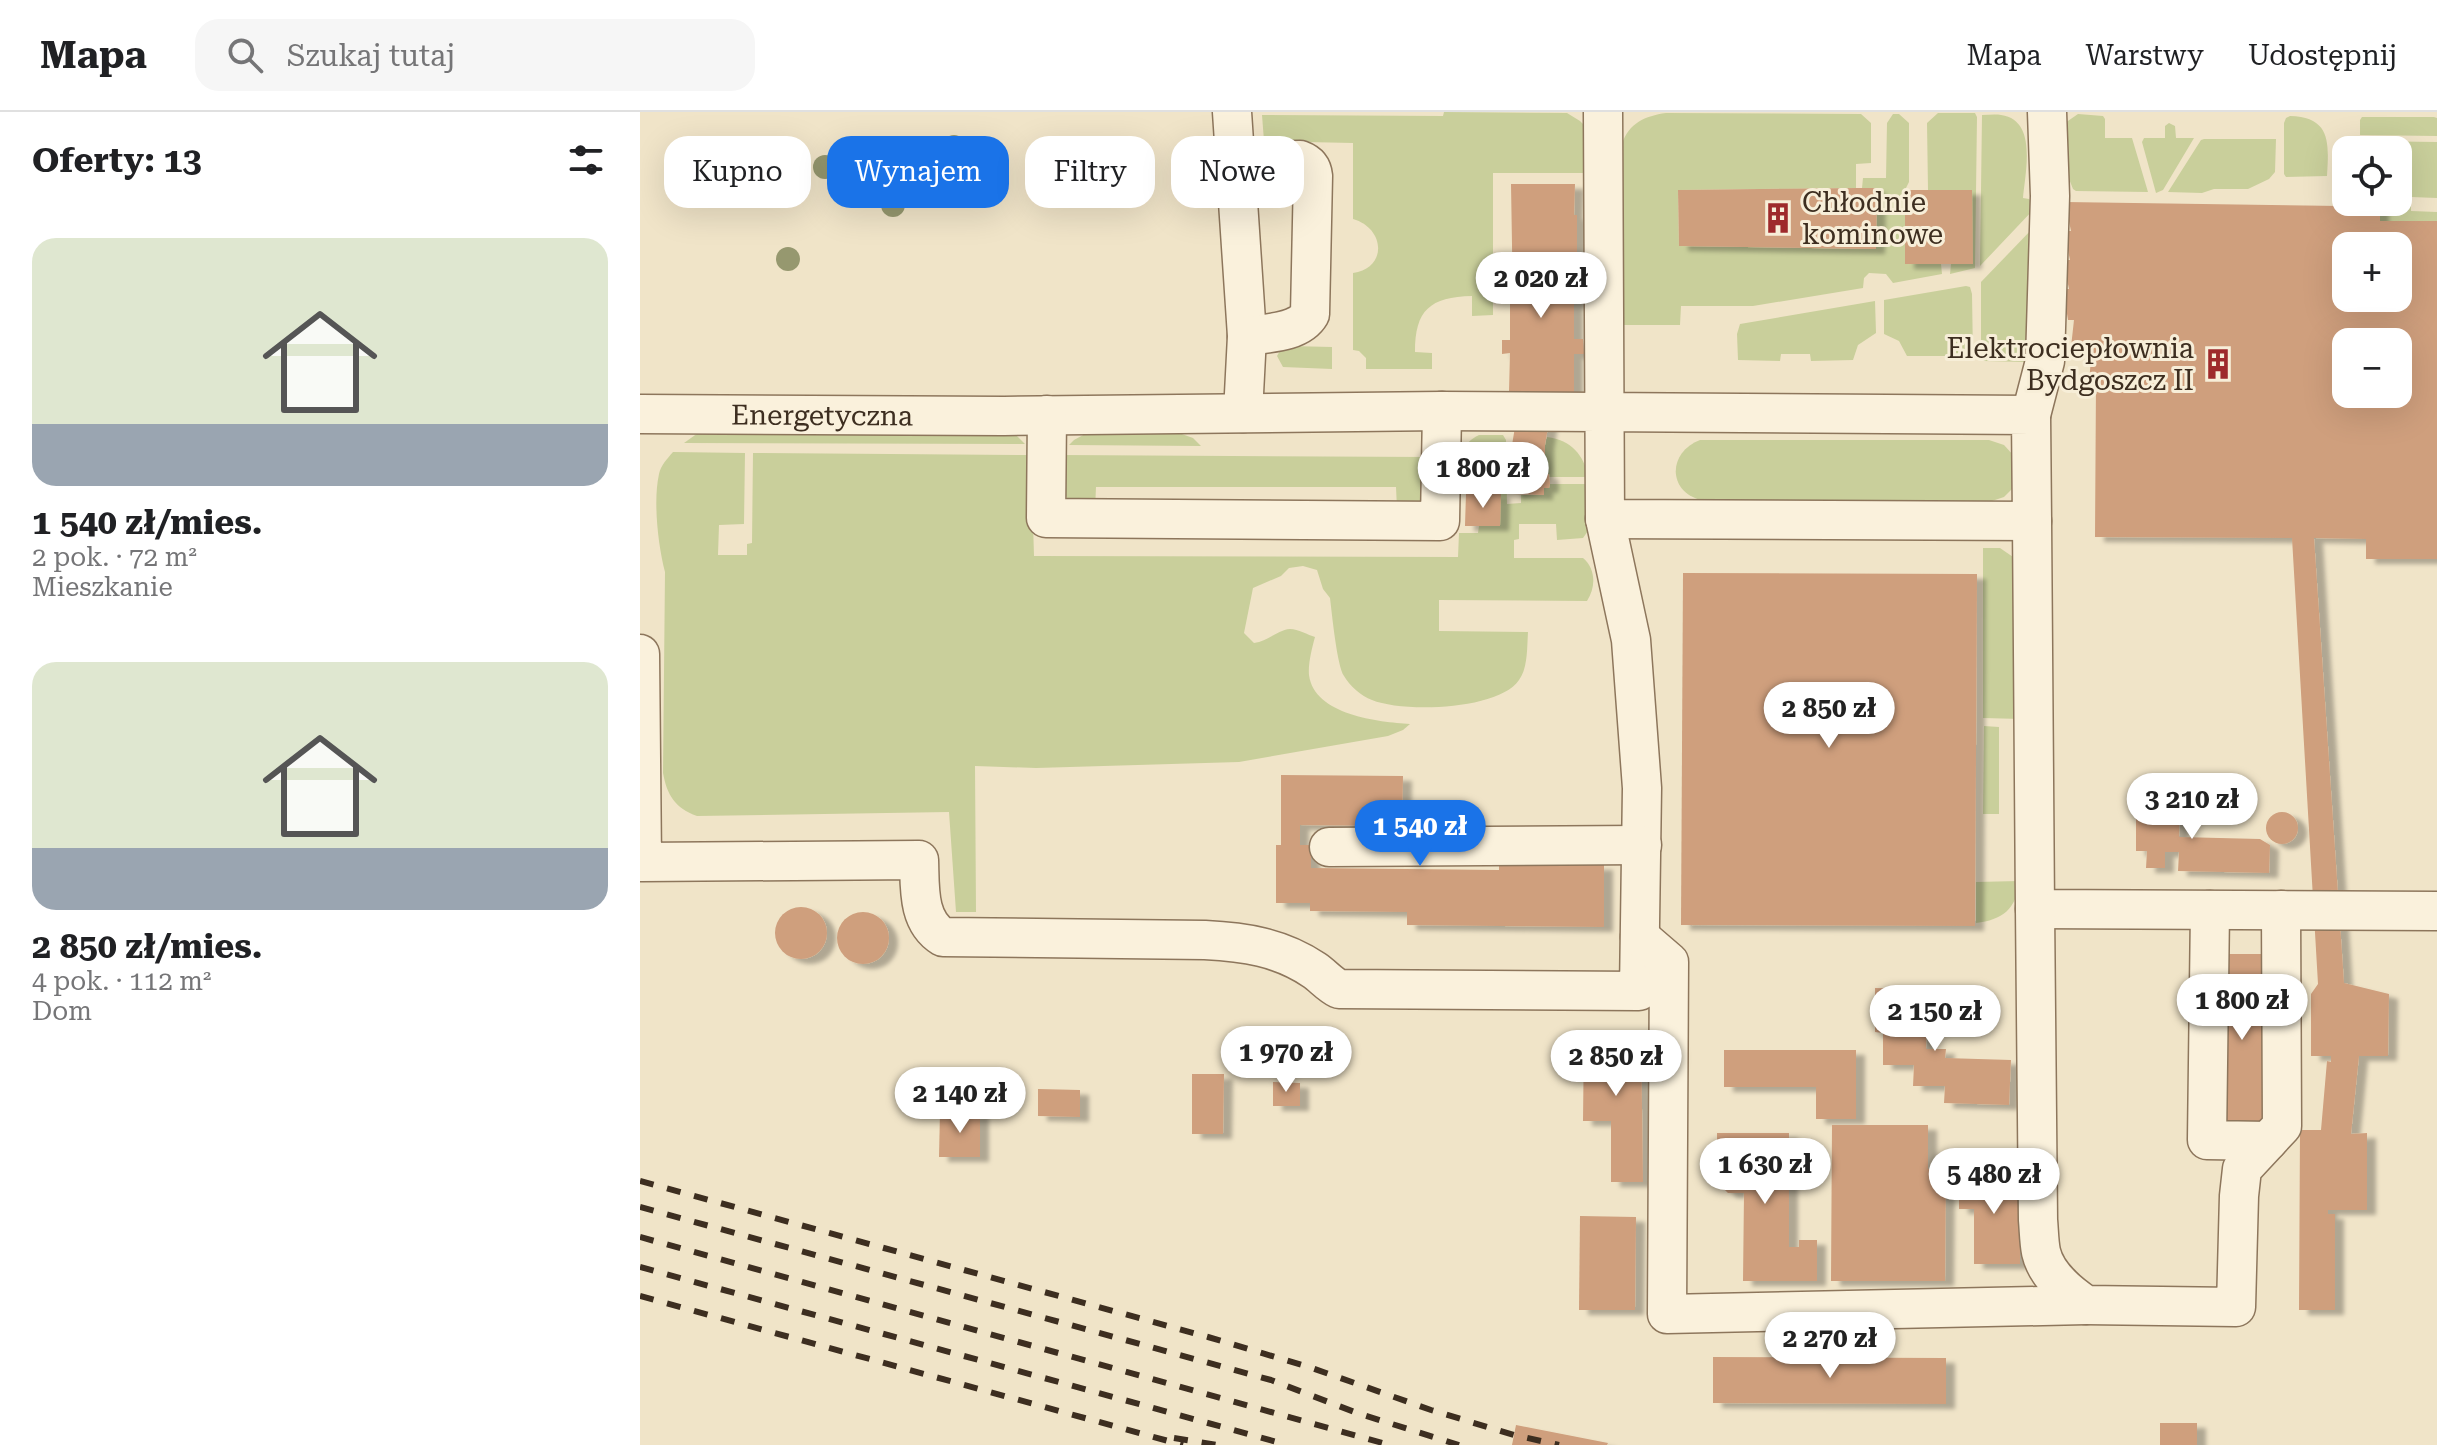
<!DOCTYPE html>
<html lang="pl">
<meta charset="utf-8">
<style>
:root{--surface:#fff;--page:#f6f6f6;--text:#202124;--muted:#757577;--line:#e0e0e0;--accent:#1a73e8}
body{margin:0;font-family:"Roboto Serif",serif;background:var(--page);color:var(--text);height:100vh;display:flex;flex-direction:column;font-size:30px;white-space:nowrap}
*{box-sizing:border-box;margin:0}
p{font-size:26px;color:var(--muted)}
.icon{flex:none;width:44px;height:44px;fill:none;stroke:currentColor;stroke-width:2;stroke-linecap:round;stroke-linejoin:round}
.map{position:relative;flex:1;overflow:hidden}
.panel{display:flex;flex-direction:column;background:var(--surface);width:640px}
.panel>*{flex:none}
.hud{position:absolute;left:24px;top:24px;width:760px;height:72px;display:flex;gap:16px}
.fabs{position:absolute;left:1692px;top:24px;display:grid;gap:16px}
.fabs a{display:grid;place-items:center;width:80px;height:80px;border-radius:16px;background:var(--surface);box-shadow:0 8px 32px #0002;font-size:40px}
.price{position:absolute;translate:-50% -68px;padding:0 18px;border-radius:28px;background:#fff;color:#222;font-size:26px;line-height:52px;filter:drop-shadow(0 2px 4px #0008)}
.price::after{content:'';position:absolute;left:50%;top:48px;width:24px;height:18px;margin-left:-12px;background:inherit;clip-path:polygon(0 0,100% 0,50% 100%)}
.price.on{background:var(--accent);color:#fff}
ul{padding:0;list-style:none}
li{display:grid;align-content:center;gap:16px;height:424px;padding:0 32px}
li span{display:grid;place-items:center;height:248px;border-radius:24px;color:#555}
li>.icon{margin-inline-start:auto}
span .icon{width:144px;height:144px;fill:#fffc;stroke-width:1}
li b{font-size:34px}
h2{display:flex;justify-content:space-between;align-items:center;height:96px;padding:0 32px;font-size:34px}
.tag{padding:0 28px;border-radius:24px;background:var(--surface);box-shadow:0 8px 32px #0002;font-size:28px;line-height:72px}
.tag.on{background:var(--accent);color:#fff}
header{display:flex;align-items:center;gap:48px;box-sizing:border-box;height:112px;padding:0 40px;background:var(--surface);border-bottom:2px solid var(--line)}
header strong{font-size:38px}
nav{display:flex;gap:44px;margin-inline-start:auto;font-size:28px}
.search{width:560px;height:72px;background:var(--page);display:flex;align-items:center;gap:20px;box-sizing:border-box;padding:0 28px;border-radius:24px;color:var(--muted);font-size:30px}
main{display:flex;flex:1;min-height:0}
.map>svg:first-child{display:block}
.green{fill:#c9cf9b}
.building{fill:#cf9f7d;fill-rule:evenodd;filter:url(#shadow)}
.lines{fill:none;stroke-linecap:round;stroke-linejoin:round}
.minor-casing{stroke:#8d765c;stroke-width:41}
.minor{stroke:#faf1dc;stroke-width:38}
.rail{stroke:#3d2e20;stroke-width:6;stroke-dasharray:14 14;stroke-linecap:butt}
.tree{fill:#96986f}
.labels{text-anchor:middle;stroke-width:6;stroke-linejoin:round;paint-order:stroke}
.poi-label{font-size:28px;fill:#3d2e20;stroke:#f7eed8;text-anchor:start}
.street-label{font-size:28px;fill:#3d2e20;stroke:#f7eed8}
</style>
<header>
<strong>Mapa</strong>
<div class="search"><svg class="icon" aria-label="search" viewBox="0 0 24 24"><circle cx="10" cy="10" r="6"/><path d="M15 15l6 6"/></svg>Szukaj tutaj</div>
<nav><a>Mapa</a><a>Warstwy</a><a>Udostępnij</a></nav>
</header>
<main>
<section class="panel">
<h2>Oferty: 13<svg class="icon" aria-label="filters" viewBox="0 0 24 24"><path d="M4 7h16M4 17h16"/><circle cx="9" cy="7" r="2"/><circle cx="15" cy="17" r="2"/></svg></h2>
<ul>
<li><span style="background:linear-gradient(#dfe7d0 75%,#9aa5b1 0)"><svg class="icon" aria-label="home" viewBox="0 0 24 24"><path d="M3 11l9-7 9 7M6 9v11h12V9"/></svg></span><div><b>1 540 zł/mies.</b><p>2 pok. · 72 m²</p><p>Mieszkanie</p></div></li>
<li><span style="background:linear-gradient(#dfe7d0 75%,#9aa5b1 0)"><svg class="icon" aria-label="home" viewBox="0 0 24 24"><path d="M3 11l9-7 9 7M6 9v11h12V9"/></svg></span><div><b>2 850 zł/mies.</b><p>4 pok. · 112 m²</p><p>Dom</p></div></li>
</ul>
</section>
<div class="map">
<svg width="1797" height="1333" viewBox="0 0 1797 1333">
<defs>
<filter id="shadow"><feDropShadow dx="9" dy="5" stdDeviation="2" flood-color="#0004"/></filter>
</defs>
<rect width="100%" height="100%" fill="#f0e4c8"/>
<g class="green">
<path d="M 804,0 L 927,1 L 940,9 L 946,15 L 950,61 L 853,61 L 853,203 L 832,204 L 832,184 C 790,185 775,198 775,240 L 792,241 L 792,257 L 726,257 L 726,246 L 719,239 L 713,238 L 713,161 C 748,156 745,116 713,107 L 713,31 L 624,29 L 622,3 L 803,4 Z"/>
<path d="M 1026,1 L 1221,2 L 1231,11 L 1231,51 L 1216,52 L 1216,76 L 1038,78 L 1039,134 L 1236,137 L 1237,77 L 1222,76 L 1223,66 L 1246,66 L 1247,11 L 1253,2 L 1259,2 L 1269,11 L 1269,70 L 1265,78 L 1265,152 L 1301,152 L 1302,162 L 1253,171 L 1246,162 L 1229,161 L 1224,166 L 1223,176 L 1113,194 L 1041,194 L 1040,213 L 980,213 L 982,32 C 989,11 1005,4 1026,1 Z"/>
<path d="M 1298,1 L 1335,1 L 1337,5 L 1335,156 L 1310,162 L 1311,152 L 1332,152 L 1332,78 L 1288,78 L 1287,11 Z"/>
<path d="M 1438,2 L 1463,4 L 1465,7 L 1465,26 L 1492,26 L 1508,80 L 1436,79 L 1433,77 L 1420,44 L 1425,11 Z"/>
<path d="M 1342,3 C 1348,3 1355,2 1361,3 C 1398,8 1385,61 1383,86 L 1389,87 L 1396,95 L 1340,154 Z"/>
<path d="M 1650,4 C 1691,5 1689,31 1687,64 L 1646,65 L 1644,62 L 1644,11 L 1646,6 Z"/>
<path d="M 1722,5 L 1794,5 L 1797,6 L 1797,24 L 1720,23 L 1720,8 Z"/>
<path d="M 1529,11 L 1535,14 L 1536,26 L 1554,26 L 1523,78 L 1516,81 L 1502,30 L 1504,26 L 1525,26 L 1525,14 Z"/>
<path d="M 1564,27 L 1636,27 L 1635,60 L 1629,67 L 1608,77 L 1574,77 L 1562,81 L 1528,80 L 1561,28 Z"/>
<path d="M 1721,29 L 1797,30 L 1797,86 L 1771,85 L 1771,99 L 1797,100 L 1797,109 L 1740,109 L 1740,90 L 1758,90 L 1758,38 L 1723,38 Z"/>
<path d="M 1396,113 L 1386,250 L 1344,249 L 1341,245 L 1341,170 Z"/>
<path d="M 1326,174 L 1330,175 L 1332,182 L 1333,244 L 1267,244 L 1259,229 L 1244,222 L 1244,188 Z"/>
<path d="M 1235,189 L 1236,221 L 1218,233 L 1213,248 L 1171,249 L 1170,242 L 1141,242 L 1140,249 L 1098,248 L 1097,222 L 1100,212 Z"/>
<path d="M 650,234 L 692,235 L 692,257 L 643,255 L 637,244 L 641,237 Z"/>
<path d="M 58,321 L 369,321 L 376,323 L 385,332 L 44,331 Z"/>
<path d="M 539,321 L 553,326 L 561,334 L 429,333 L 434,328 L 445,322 Z"/>
<path d="M 839,323 L 863,323 L 866,328 L 867,392 L 881,391 L 881,383 L 904,383 L 904,376 L 909,375 L 910,372 L 949,372 L 948,419 L 943,426 L 917,428 L 916,412 L 879,412 L 879,427 L 874,428 L 874,446 L 943,446 C 956,457 956,475 947,489 L 799,488 L 799,519 L 888,520 C 887,535 888,556 879,568 C 859,598 763,601 732,588 C 721,584 710,574 704,564 C 697,554 692,502 690,486 L 683,477 L 677,458 L 663,454 L 649,456 L 641,464 L 613,476 L 604,521 L 614,531 C 629,529 637,518 650,517 C 658,517 668,523 675,525 C 672,536 668,552 669,563 C 674,603 739,610 770,612 L 763,618 L 748,624 L 599,650 L 396,656 L 335,654 L 336,800 L 316,800 L 309,700 L 57,704 C 35,696 27,683 23,661 L 25,460 C 18,433 13,389 19,362 C 21,353 27,347 33,340 L 105,341 L 104,412 L 79,413 L 78,443 L 107,443 L 107,432 L 112,431 L 113,341 L 391,343 L 394,444 L 818,445 L 819,421 L 838,421 L 839,414 L 860,414 L 860,381 L 819,381 C 820,358 815,334 839,323 Z"/>
<path d="M 907,325 C 932,328 943,343 949,365 L 909,365 L 909,362 L 905,362 L 905,333 Z"/>
<path d="M 1060,328 L 1349,328 L 1364,333 L 1374,344 L 1375,374 L 1364,385 L 1349,390 L 1061,388 C 1027,379 1028,340 1060,328 Z"/>
<path d="M 423,343 L 789,345 L 789,380 L 779,394 L 757,397 L 756,375 L 456,375 L 455,398 L 431,392 C 419,376 422,361 423,343 Z"/>
<path d="M 1343,436 L 1360,436 L 1373,445 L 1381,607 L 1343,606 Z"/>
<path d="M 1344,614 L 1359,615 L 1359,702 L 1343,702 Z"/>
<path d="M 1379,769 C 1377,797 1362,808 1336,811 L 1336,770 Z"/>
</g>
<g class="building">
<path d="M 871,72 L 935,72 L 934,103 L 937,103 L 937,192 L 934,192 L 934,227 L 943,227 L 944,242 L 934,242 L 934,280 L 906,280 L 909,309 L 905,333 L 905,362 L 909,362 L 910,372 L 909,376 L 904,376 L 904,383 L 872,382 L 872,333 L 876,309 L 873,282 L 869,280 L 870,241 L 862,242 L 862,228 L 870,228 L 870,192 L 873,192 Z"/>
<path d="M 1700,75 L 1706,75 L 1706,90 L 1740,90 L 1740,109 L 1797,109 L 1797,447 L 1726,447 L 1726,427 L 1674,426 L 1704,871 L 1749,882 L 1748,944 L 1719,944 L 1711,1022 L 1727,1021 L 1727,1098 L 1688,1098 L 1688,1102 L 1695,1102 L 1695,1198 L 1659,1198 L 1660,1018 L 1681,1018 L 1687,949 L 1691,950 L 1691,944 L 1671,944 L 1671,882 L 1678,872 L 1652,426 L 1455,425 L 1456,270 L 1449,270 L 1452,235 L 1431,235 L 1434,208 L 1428,208 L 1423,177 L 1429,177 L 1423,148 L 1430,148 L 1424,119 L 1431,119 L 1425,90 L 1700,94 ZM 1706,134 L 1758,134 L 1758,186 L 1706,186 ZM 1706,230 L 1758,230 L 1758,282 L 1706,282 Z"/>
<path d="M 1216,76 L 1237,76 L 1236,137 L 1039,134 L 1038,78 Z"/>
<path d="M 1265,78 L 1332,78 L 1333,152 L 1265,152 Z"/>
<path d="M 826,381 L 861,381 L 860,414 L 825,414 Z"/>
<path d="M 1043,461 L 1337,462 L 1335,814 L 1041,813 Z"/>
<path d="M 641,663 L 763,664 L 762,714 L 660,713 L 660,733 L 671,733 L 671,756 L 859,758 L 859,752 L 964,753 L 964,815 L 767,813 L 767,800 L 670,799 L 670,791 L 636,791 L 636,733 L 641,733 Z"/>
<path d="M 1496,680 L 1540,681 L 1539,725 L 1620,727 L 1630,733 L 1629,761 L 1538,759 L 1539,740 L 1525,740 L 1525,756 L 1506,756 L 1507,739 L 1496,739 Z"/>
<circle cx="1642" cy="716" r="16"/>
<circle cx="161" cy="821" r="26"/>
<circle cx="223" cy="826" r="26"/>
<path d="M 1577,842 L 1626,842 L 1627,1018 L 1577,1018 Z"/>
<path d="M 1235,876 L 1287,877 L 1286,937 L 1306,937 L 1305,946 L 1371,948 L 1369,993 L 1304,991 L 1305,974 L 1273,974 L 1274,953 L 1243,953 L 1243,921 L 1235,920 Z"/>
<path d="M 944,922 L 1001,923 L 1003,1070 L 971,1070 L 971,1009 L 943,1009 Z"/>
<path d="M 1084,938 L 1216,938 L 1216,1007 L 1176,1007 L 1176,975 L 1084,975 Z"/>
<path d="M 552,962 L 584,962 L 583,1022 L 552,1022 Z"/>
<path d="M 633,970 L 660,971 L 660,994 L 633,994 Z"/>
<path d="M 398,977 L 440,978 L 440,1005 L 398,1004 Z"/>
<path d="M 300,1000 L 340,1000 L 340,1045 L 299,1045 Z"/>
<path d="M 1192,1013 L 1288,1013 L 1288,1057 L 1306,1057 L 1305,1169 L 1191,1169 Z"/>
<path d="M 1077,1021 L 1149,1021 L 1149,1135 L 1159,1135 L 1159,1128 L 1177,1128 L 1177,1169 L 1103,1169 L 1104,1081 L 1088,1081 L 1077,1070 Z"/>
<path d="M 1319,1062 L 1380,1062 L 1380,1152 L 1334,1152 L 1334,1097 L 1319,1097 Z"/>
<path d="M 940,1104 L 996,1105 L 995,1198 L 939,1198 Z"/>
<path d="M 1073,1245 L 1306,1246 L 1306,1292 L 1073,1291 Z"/>
<rect x="1520" y="1311" width="37" height="22"/>
<path d="M 876,1313 L 968,1331 L 967,1333 L 872,1333 Z"/>
</g>
<g class="lines">
<defs>
<g id="minor">
<path d="M 592,0 L 607,224 L 603,301"/>
<path d="M 596,49 L 660,48 C 668,51 672,55 673,64 L 670,202 C 659,221 627,221 607,224"/>
<path id="s1" d="M 0,302 L 364,304 L 802,299 L 1391,303 L 1392,409 L 965,407 L 963,0"/>
<path d="M 407,303 L 406,406 L 800,409 L 802,299"/>
<path d="M 1391,303 L 1405,249 L 1410,84 L 1407,0"/>
<path d="M 1392,409 L 1395,797 L 1797,799"/>
<path d="M 0,542 L 2,750 L 279,748 C 280,775 277,809 303,825 L 565,828 C 604,830 640,835 674,858 C 683,864 689,872 699,877 L 999,879 L 1002,676 L 991,528 L 965,407"/>
<path d="M 689,735 L 1002,733"/>
<path d="M 1395,797 L 1398,1108 C 1399,1119 1399,1130 1401,1140 C 1406,1162 1428,1181 1446,1193 L 1596,1195 L 1599,1084 L 1602,1057 L 1642,1014 L 1641,798"/>
<path d="M 1570,798 L 1567,1028 L 1628,1029"/>
<path d="M 1000,825 L 1029,850 L 1027,1202 L 1446,1193"/>
</g>
</defs>
<use href="#minor" class="minor-casing"/>
<use href="#minor" class="minor"/>
<g class="rail">
<path d="M 0,1069 L 568,1225 L 672,1256 L 791,1298 L 874,1323 L 919,1333"/>
<path d="M 0,1095 L 631,1268 L 717,1301 L 819,1333"/>
<path d="M 0,1125 L 750,1333"/>
<path d="M 0,1155 L 648,1333"/>
<path d="M 0,1184 L 543,1333"/>
<path d="M 534,1326 L 577,1333"/>
</g>
</g>
<g class="tree">
<circle cx="314" cy="35" r="12"/>
<circle cx="185" cy="55" r="12"/>
<circle cx="253" cy="93" r="12"/>
<circle cx="148" cy="147" r="12"/>
</g>
<defs>
<symbol id="building-bare" viewBox="-9 -9 18 18"><path d="M-4-6H4V6H1V3H-1V6H-4ZM-2.5-4.3h1.7v1.8h-1.7ZM.8-4.3h1.7v1.8H.8ZM-2.5-1h1.7V.8h-1.7ZM.8-1h1.7V.8H.8Z" fill="#9e2a2b" stroke="#f7eed8" stroke-width="2.5" paint-order="stroke"/></symbol>
</defs>
<g fill-rule="evenodd">
<use href="#building-bare" x="1116" y="84" width="44" height="44"/>
<use href="#building-bare" x="1556" y="230" width="44" height="44"/>
</g>
<g class="labels">
<g class="poi-label">
<text x="1162" y="100">Chłodnie<tspan x="1162" dy="32">kominowe</tspan></text>
<text x="1554" y="246" text-anchor="end">Elektrociepłownia<tspan x="1554" dy="32">Bydgoszcz II</tspan></text>
</g>
<g class="street-label">
<text dy="10" stroke="none"><textPath href="#s1" startOffset="182">Energetyczna</textPath></text>
</g>
</g>
</svg>
<div class="fabs">
<a><svg class="icon" aria-label="locate" viewBox="0 0 24 24"><circle cx="12" cy="12" r="6"/><path d="M12 2v4M12 18v4M2 12h4M18 12h4"/></svg></a>
<a>+</a>
<a>−</a>
</div>
<b class="price" style="left:901px;top:208px">2 020 zł</b>
<b class="price" style="left:843px;top:398px">1 800 zł</b>
<b class="price" style="left:1189px;top:638px">2 850 zł</b>
<b class="price" style="left:1552px;top:729px">3 210 zł</b>
<b class="price on" style="left:780px;top:756px">1 540 zł</b>
<b class="price" style="left:1602px;top:930px">1 800 zł</b>
<b class="price" style="left:1295px;top:941px">2 150 zł</b>
<b class="price" style="left:646px;top:982px">1 970 zł</b>
<b class="price" style="left:976px;top:986px">2 850 zł</b>
<b class="price" style="left:320px;top:1023px">2 140 zł</b>
<b class="price" style="left:1125px;top:1094px">1 630 zł</b>
<b class="price" style="left:1354px;top:1104px">5 480 zł</b>
<b class="price" style="left:1190px;top:1268px">2 270 zł</b>
<div class="hud">
<a class="tag">Kupno</a>
<a class="tag on">Wynajem</a>
<a class="tag">Filtry</a>
<a class="tag">Nowe</a>
</div>
</div>
</main>
